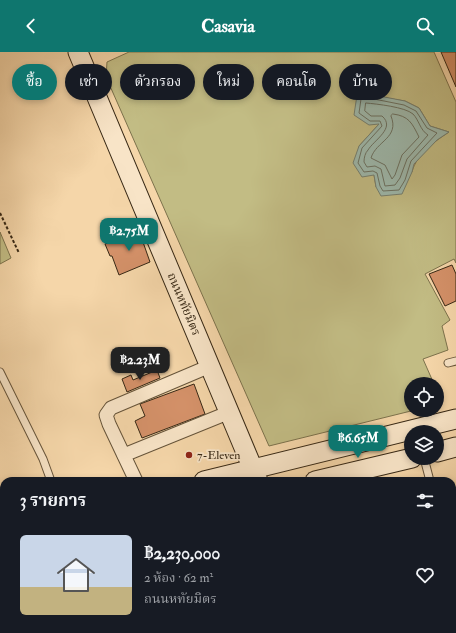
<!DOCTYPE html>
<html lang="th">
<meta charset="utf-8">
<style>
:root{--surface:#171b24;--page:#20242c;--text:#f1f3f6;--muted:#9ea1a6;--line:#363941;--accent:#0f766e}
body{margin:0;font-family:"IM FELL Double Pica","Noto Serif Thai",serif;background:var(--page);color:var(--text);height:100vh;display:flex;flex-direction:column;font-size:15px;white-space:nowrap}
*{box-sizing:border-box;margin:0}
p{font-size:13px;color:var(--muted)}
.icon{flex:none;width:22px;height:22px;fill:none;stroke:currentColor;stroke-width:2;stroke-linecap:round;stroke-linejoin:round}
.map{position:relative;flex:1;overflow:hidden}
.sheet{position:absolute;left:0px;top:425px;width:456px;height:156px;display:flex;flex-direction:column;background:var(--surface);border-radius:12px 12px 0 0;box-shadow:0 2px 6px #0003}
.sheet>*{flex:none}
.hud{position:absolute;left:12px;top:12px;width:432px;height:36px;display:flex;gap:8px}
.controls{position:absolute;left:404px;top:325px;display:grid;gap:8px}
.controls a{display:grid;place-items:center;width:40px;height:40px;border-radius:50%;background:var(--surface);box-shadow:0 2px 6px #0003;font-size:20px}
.price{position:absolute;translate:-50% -34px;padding:0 9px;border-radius:8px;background:var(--accent);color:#fff;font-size:13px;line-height:26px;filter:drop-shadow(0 1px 2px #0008)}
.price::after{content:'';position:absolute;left:50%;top:24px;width:12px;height:9px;margin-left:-6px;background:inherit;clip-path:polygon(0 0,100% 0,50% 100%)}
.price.on{background:#222;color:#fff}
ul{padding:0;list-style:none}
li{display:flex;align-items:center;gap:12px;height:100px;padding:0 20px}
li+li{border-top:1px solid var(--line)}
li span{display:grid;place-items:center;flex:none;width:112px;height:80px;border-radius:6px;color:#555}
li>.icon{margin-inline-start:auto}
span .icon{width:48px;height:48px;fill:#fffc;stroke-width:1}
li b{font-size:17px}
h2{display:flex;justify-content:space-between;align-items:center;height:48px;padding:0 20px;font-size:17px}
.tag{padding:0 14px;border-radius:18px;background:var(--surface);box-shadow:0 2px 6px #0003;font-size:14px;line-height:36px}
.tag.on{background:var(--accent);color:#fff}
header{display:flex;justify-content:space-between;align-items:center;height:52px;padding:0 20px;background:var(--accent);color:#fff;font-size:18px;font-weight:700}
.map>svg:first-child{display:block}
.green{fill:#c2bc84;stroke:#7c724c;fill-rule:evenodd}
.water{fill:#9db9ad;stroke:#747f70}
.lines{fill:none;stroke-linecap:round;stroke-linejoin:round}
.shore{stroke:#6a7061;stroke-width:1}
.building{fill:#d49169;stroke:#372815}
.lane-casing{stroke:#66543a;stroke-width:9}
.street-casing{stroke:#66543a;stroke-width:15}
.secondary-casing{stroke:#372815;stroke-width:21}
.path{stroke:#372815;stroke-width:2;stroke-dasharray:3 2;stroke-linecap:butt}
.lane{stroke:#f8e4c7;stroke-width:7}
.street{stroke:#f8e4c7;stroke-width:13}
.secondary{stroke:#f8e4c7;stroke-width:19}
.poi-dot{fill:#8f2418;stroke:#f8e4c7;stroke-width:1.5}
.labels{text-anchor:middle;stroke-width:3.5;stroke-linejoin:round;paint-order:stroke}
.street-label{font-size:12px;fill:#372815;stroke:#f8e4c7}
.poi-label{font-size:12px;fill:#372815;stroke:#f8e4c7;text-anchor:start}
</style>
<header><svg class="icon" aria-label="back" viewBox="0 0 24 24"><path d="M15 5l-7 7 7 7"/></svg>Casavia<svg class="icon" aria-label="search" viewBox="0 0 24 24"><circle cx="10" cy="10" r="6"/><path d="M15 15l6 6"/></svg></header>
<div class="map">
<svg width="456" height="581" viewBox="0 0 456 581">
<rect width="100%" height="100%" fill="#f5d6a9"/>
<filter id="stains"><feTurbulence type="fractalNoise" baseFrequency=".005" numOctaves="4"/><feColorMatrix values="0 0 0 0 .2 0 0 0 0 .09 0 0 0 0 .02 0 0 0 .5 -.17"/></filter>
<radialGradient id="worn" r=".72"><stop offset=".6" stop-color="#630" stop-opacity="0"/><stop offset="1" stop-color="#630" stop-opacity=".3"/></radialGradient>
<g class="green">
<path d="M 129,0 L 434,0 L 456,50 L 456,211 L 454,207 L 425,222 L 450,268 L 442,274 L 448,298 L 423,307 L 434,332 L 411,332 L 411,358 L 415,358 L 269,394 L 106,25 L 107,10 ZM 386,46 L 405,49 L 419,56 L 430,74 L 449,80 C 435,89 416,103 412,120 L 376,135 L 374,123 L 359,94 L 380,71 Z"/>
<path d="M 0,180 L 11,206 L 0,212 Z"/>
</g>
<path class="water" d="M 364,41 L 405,49 L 419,56 L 430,74 L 449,80 L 437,88 L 414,112 L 412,120 L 402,142 L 381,144 L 376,135 L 374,123 L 362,125 L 353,111 L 359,94 L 379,72 L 369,73 L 354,63 L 357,43 Z"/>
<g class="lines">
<g class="shore">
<path d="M 364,45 L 404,53 L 416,59 L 427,76 L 437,81 L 411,109 L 405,128 L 399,138 L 383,139 L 380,134 L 377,121 L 373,119 L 364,120 L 358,111 L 362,96 L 382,74 L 380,69 L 370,69 L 359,61 L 361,47 Z"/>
<path d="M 366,51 C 377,52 405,55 413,62 C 419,68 420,78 428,83 L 407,107 L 400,126 L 395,133 L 385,134 L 381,117 L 375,114 L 367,115 L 364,110 C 364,106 365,101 368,98 C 374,88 396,76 382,64 L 371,64 L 365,59 Z"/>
<path d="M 393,62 C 409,64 412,71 419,85 L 402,103 L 395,123 L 392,127 L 385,113 L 371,106 C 376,89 400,86 391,64 Z"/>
</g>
</g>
<g class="building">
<path d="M 441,0 L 456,0 L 456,35 Z"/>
<path d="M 137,173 L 150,210 L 119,223 L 112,204 L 110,204 L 105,192 L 130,184 L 128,177 Z"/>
<path d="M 452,213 L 456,222 L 456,249 L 445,254 L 429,222 Z"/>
<path d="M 157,318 L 160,326 L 127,340 L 122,327 L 131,323 L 133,328 Z"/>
<path d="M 194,332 L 205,362 L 142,386 L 135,369 L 145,364 L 140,352 Z"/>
</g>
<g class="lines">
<defs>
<g id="lane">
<path d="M 448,311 L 456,309"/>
<path d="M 0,320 L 43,407 L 51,429"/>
<path d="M 424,406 L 430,429"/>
<path d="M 0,461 L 4,460"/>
<path d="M 61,581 L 62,577"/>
</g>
<g id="street">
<path d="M 124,403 L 230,360"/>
<path d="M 136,429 L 109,372 L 106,363 L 111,356 L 210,314"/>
</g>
<g id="secondary">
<path d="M 78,0 L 258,429"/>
<path d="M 437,400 L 456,395"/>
<path d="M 204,429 L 456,367"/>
<path d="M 315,429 L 412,406"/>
<path d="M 0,483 L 4,482"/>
<path d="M 0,512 L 4,511"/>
</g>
</defs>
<use href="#lane" class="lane-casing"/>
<use href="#street" class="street-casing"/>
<use href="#secondary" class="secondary-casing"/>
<path class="path" d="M 0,161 L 19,201"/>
<use href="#lane" class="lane"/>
<use href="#street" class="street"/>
<use href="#secondary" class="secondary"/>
</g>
<circle class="poi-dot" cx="189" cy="403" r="4"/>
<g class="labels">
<g class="street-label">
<text transform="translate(184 252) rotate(67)" y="4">ถนนหทัยมิตร</text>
</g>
<g class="poi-label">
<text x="197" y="407">7-Eleven</text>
</g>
</g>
<rect width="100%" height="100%" filter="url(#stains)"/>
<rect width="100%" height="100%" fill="url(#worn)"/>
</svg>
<div class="controls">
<a><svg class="icon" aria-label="locate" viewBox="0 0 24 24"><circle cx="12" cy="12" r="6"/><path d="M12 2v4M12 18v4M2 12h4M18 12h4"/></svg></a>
<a><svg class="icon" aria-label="layers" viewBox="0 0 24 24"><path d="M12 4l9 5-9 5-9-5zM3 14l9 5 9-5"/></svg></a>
</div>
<b class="price" style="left:129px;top:200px">฿2.75M</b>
<b class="price on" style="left:140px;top:329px">฿2.23M</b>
<b class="price" style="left:358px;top:407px">฿6.65M</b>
<div class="hud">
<a class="tag on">ซื้อ</a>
<a class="tag">เช่า</a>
<a class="tag">ตัวกรอง</a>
<a class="tag">ใหม่</a>
<a class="tag">คอนโด</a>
<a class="tag">บ้าน</a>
</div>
<section class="sheet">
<h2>3 รายการ<svg class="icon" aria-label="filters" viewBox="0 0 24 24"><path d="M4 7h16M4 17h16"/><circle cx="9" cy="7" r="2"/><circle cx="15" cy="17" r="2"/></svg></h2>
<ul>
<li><span style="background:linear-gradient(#c9d6e8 65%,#c2b280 0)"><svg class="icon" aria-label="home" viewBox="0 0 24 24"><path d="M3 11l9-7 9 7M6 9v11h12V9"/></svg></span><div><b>฿2,230,000</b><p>2 ห้อง · 62 m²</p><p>ถนนหทัยมิตร</p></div><svg class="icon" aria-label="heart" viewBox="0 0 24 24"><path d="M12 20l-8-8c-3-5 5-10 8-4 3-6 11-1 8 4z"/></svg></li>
</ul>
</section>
</div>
